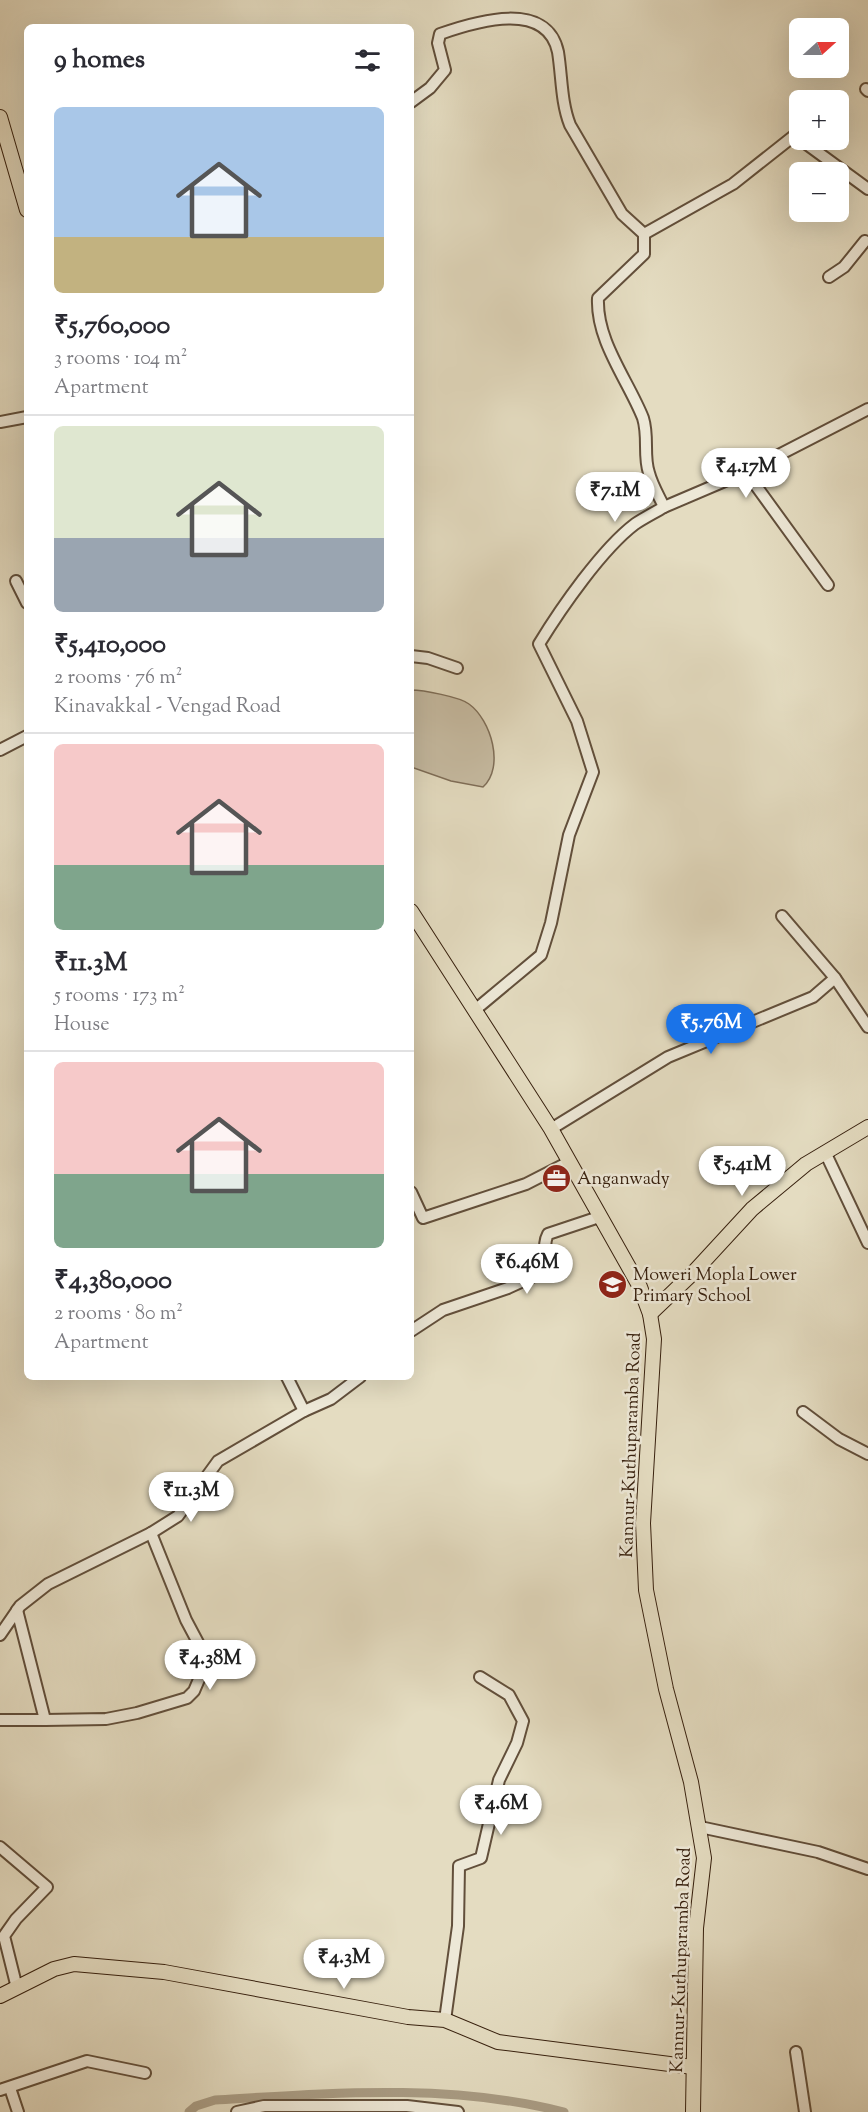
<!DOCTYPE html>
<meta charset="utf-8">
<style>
:root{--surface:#fff;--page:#f2f2f3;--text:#2b2b33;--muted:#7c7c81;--line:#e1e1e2;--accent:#1a73e8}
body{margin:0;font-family:"Sorts Mill Goudy",serif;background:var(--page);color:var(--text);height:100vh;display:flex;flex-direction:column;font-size:22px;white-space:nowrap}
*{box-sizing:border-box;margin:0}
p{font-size:20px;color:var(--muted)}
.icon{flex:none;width:33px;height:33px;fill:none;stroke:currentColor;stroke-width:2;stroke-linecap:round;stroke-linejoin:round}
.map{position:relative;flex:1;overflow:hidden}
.panel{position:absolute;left:24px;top:24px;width:390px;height:1356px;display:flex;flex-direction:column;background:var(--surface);border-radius:9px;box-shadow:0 6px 24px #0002}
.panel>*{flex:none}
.needle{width:39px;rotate:69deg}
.controls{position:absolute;left:789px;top:18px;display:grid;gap:12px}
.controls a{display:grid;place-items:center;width:60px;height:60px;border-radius:9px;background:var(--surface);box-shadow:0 6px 24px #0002;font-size:30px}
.price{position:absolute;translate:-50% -51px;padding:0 14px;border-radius:21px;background:#fff;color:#222;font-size:20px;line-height:39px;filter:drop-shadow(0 2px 3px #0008)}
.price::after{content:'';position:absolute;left:50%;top:36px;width:18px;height:14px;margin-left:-9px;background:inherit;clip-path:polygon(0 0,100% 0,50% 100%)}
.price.on{background:var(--accent);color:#fff}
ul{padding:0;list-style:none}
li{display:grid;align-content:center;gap:12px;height:318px;padding:0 30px}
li+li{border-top:2px solid var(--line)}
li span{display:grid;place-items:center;height:186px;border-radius:9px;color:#555}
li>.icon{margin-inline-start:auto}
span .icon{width:108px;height:108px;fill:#fffc;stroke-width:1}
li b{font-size:26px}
h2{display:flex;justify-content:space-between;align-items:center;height:72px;padding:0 30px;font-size:26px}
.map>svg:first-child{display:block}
.green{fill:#c7bca3;stroke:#7f6e58;stroke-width:1.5}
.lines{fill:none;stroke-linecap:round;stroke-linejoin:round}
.canal{stroke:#a99c84;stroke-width:9}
.minor-casing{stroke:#624f3b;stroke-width:14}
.major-casing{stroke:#37200e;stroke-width:16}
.minor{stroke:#ede8d7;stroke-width:10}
.major{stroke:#e4dcc1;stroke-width:14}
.labels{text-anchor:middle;stroke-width:5;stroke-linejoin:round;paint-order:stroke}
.poi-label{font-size:18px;fill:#37200e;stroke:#ede8d7;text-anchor:start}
.street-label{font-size:18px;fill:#37200e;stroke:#ede8d7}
</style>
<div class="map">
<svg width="868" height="2112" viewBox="0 0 868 2112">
<rect width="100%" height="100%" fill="#e4dcc1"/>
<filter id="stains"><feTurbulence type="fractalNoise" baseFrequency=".00333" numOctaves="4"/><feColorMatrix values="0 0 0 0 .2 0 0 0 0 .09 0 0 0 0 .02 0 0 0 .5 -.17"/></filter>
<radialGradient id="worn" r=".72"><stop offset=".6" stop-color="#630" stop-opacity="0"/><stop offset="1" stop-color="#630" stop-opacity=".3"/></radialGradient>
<path class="green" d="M 411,690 C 423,690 460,697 469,704 C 491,720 505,767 483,787 L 451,781 L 411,767 Z"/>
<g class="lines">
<path class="canal" d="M 189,2112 L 196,2106 L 215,2100 C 332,2093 450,2083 564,2112"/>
<defs>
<g id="minor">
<path d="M 866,89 L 868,91"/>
<path d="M 411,102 L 430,88 L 445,70 L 438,43 L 440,34 C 477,21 547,0 558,52 C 562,77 561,102 570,125 L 622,214 L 644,234"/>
<path d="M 801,140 L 868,189"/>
<path d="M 829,277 L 844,267 L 865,241"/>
<path d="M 0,422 L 27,417"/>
<path d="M 746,472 L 828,585"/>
<path d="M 664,507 L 746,472 L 868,409"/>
<path d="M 16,581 L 27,603"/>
<path d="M 411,656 L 428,658 L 457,668"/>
<path d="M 0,750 L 27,736"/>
<path d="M 782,916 L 835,978"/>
<path d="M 475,1010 L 541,955 L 551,923 L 569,835 L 593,772 L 577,721 L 539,644 C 561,608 602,549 635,524 C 644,518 654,513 664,507 C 659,496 652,485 649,473 C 643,456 649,437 643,418 C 628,380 596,341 598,298 L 644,254 L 644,234 L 733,184 L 795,135 L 800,138"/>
<path d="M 551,1129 L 668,1057 L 813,997 L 835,978 L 868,1027"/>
<path d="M 825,1152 L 868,1243"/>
<path d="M 411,1192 L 423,1218 L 526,1184 L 569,1162"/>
<path d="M 411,1331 L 443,1310 L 508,1288 L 543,1272 C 550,1258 541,1247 548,1234 L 599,1217"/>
<path d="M 287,1377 L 304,1411"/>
<path d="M 803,1412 L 839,1439 L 868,1454"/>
<path d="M 0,1635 L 20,1606 L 48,1584 L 151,1533 L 178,1516 L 218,1461 L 304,1411 L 331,1399 L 360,1377"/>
<path d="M 0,1720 L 45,1720 L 17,1610"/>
<path d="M 45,1720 L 106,1719 L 137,1713 L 187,1698 L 194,1691 L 206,1663 L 203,1652 L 186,1620 L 151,1533"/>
<path d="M 700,1827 L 818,1852 L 868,1869"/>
<path d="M 0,1847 L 47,1887 L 16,1919 L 4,1936 L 17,1988"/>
<path d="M 445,2020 L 458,1926 L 459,1866 L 481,1858 L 499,1780 L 517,1743 L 523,1721 L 509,1695 L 480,1677"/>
<path d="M 796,2052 L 805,2112"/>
<path d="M 10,2088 L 18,2112"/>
<path d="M 0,2090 L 87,2061 L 145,2073"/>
<path d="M 237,2112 L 264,2106 L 407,2106 L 458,2112"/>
</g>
<g id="major">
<path d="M 0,117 L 27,210"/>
<path d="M 411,911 L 551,1129 L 640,1287 L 650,1314 L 654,1339 L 643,1523 L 646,1590 L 666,1689 L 691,1782 L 704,1858 L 696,1928 L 693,2112"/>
<path d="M 650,1314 L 693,1273 L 752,1209 L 806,1164 L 868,1127"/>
<path d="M 0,1996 L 54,1969 L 74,1964 L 164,1972 L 408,2017 L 445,2020 L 498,2042 L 693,2067"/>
</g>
</defs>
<use href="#minor" class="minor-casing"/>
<use href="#major" class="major-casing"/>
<use href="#minor" class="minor"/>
<use href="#major" class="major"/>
</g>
<defs>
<symbol id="office-disc" viewBox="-11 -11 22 22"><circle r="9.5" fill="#8f2418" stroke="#ede8d7"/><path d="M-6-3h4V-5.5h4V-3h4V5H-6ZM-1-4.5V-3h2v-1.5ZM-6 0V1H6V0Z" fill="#fff"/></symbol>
<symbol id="school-disc" viewBox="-11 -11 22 22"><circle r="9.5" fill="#8f2418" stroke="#ede8d7"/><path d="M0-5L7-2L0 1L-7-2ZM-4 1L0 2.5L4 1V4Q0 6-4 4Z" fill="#fff"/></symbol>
</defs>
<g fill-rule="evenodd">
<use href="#office-disc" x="540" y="1162" width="33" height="33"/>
<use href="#school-disc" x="596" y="1268" width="33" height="33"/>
</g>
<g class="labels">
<g class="poi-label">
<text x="577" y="1184">Anganwady</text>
<text x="633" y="1280">Moweri Mopla Lower<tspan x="633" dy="21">Primary School</tspan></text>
</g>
<g class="street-label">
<text transform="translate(630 1445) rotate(-88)" y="6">Kannur-Kuthuparamba Road</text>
<text transform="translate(680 1960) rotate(-88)" y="6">Kannur-Kuthuparamba Road</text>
</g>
</g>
<rect width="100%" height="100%" filter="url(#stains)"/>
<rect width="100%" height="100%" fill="url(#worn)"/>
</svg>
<div class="controls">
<a><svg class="needle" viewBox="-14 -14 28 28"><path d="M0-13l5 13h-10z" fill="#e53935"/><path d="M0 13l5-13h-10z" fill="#7c7c81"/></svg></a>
<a>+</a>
<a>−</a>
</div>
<b class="price" style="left:746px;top:499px">₹4.17M</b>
<b class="price" style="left:615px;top:523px">₹7.1M</b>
<b class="price on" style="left:711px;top:1055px">₹5.76M</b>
<b class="price" style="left:742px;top:1197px">₹5.41M</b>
<b class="price" style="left:527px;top:1295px">₹6.46M</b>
<b class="price" style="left:191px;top:1523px">₹11.3M</b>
<b class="price" style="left:210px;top:1691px">₹4.38M</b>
<b class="price" style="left:501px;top:1836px">₹4.6M</b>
<b class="price" style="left:344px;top:1990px">₹4.3M</b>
<section class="panel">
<h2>9 homes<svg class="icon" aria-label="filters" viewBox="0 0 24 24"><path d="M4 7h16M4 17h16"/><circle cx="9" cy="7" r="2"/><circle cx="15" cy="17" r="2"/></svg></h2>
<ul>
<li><span style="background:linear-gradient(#a9c7e8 70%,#c2b280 0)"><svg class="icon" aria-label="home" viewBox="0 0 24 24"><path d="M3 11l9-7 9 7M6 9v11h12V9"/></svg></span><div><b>₹5,760,000</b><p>3 rooms · 104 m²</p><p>Apartment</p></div></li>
<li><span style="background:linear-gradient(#dfe7d0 60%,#9aa5b1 0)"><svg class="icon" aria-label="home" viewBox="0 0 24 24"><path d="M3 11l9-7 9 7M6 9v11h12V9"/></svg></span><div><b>₹5,410,000</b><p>2 rooms · 76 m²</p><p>Kinavakkal - Vengad Road</p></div></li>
<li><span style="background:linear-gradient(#f6c9c9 65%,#7fa58c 0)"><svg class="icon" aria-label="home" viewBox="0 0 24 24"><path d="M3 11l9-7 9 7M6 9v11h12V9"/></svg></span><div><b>₹11.3M</b><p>5 rooms · 173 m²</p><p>House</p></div></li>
<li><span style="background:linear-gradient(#f6c9c9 60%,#7fa58c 0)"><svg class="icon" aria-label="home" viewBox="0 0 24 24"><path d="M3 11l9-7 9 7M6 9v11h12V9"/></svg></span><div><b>₹4,380,000</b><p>2 rooms · 80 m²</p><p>Apartment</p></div></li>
</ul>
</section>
</div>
